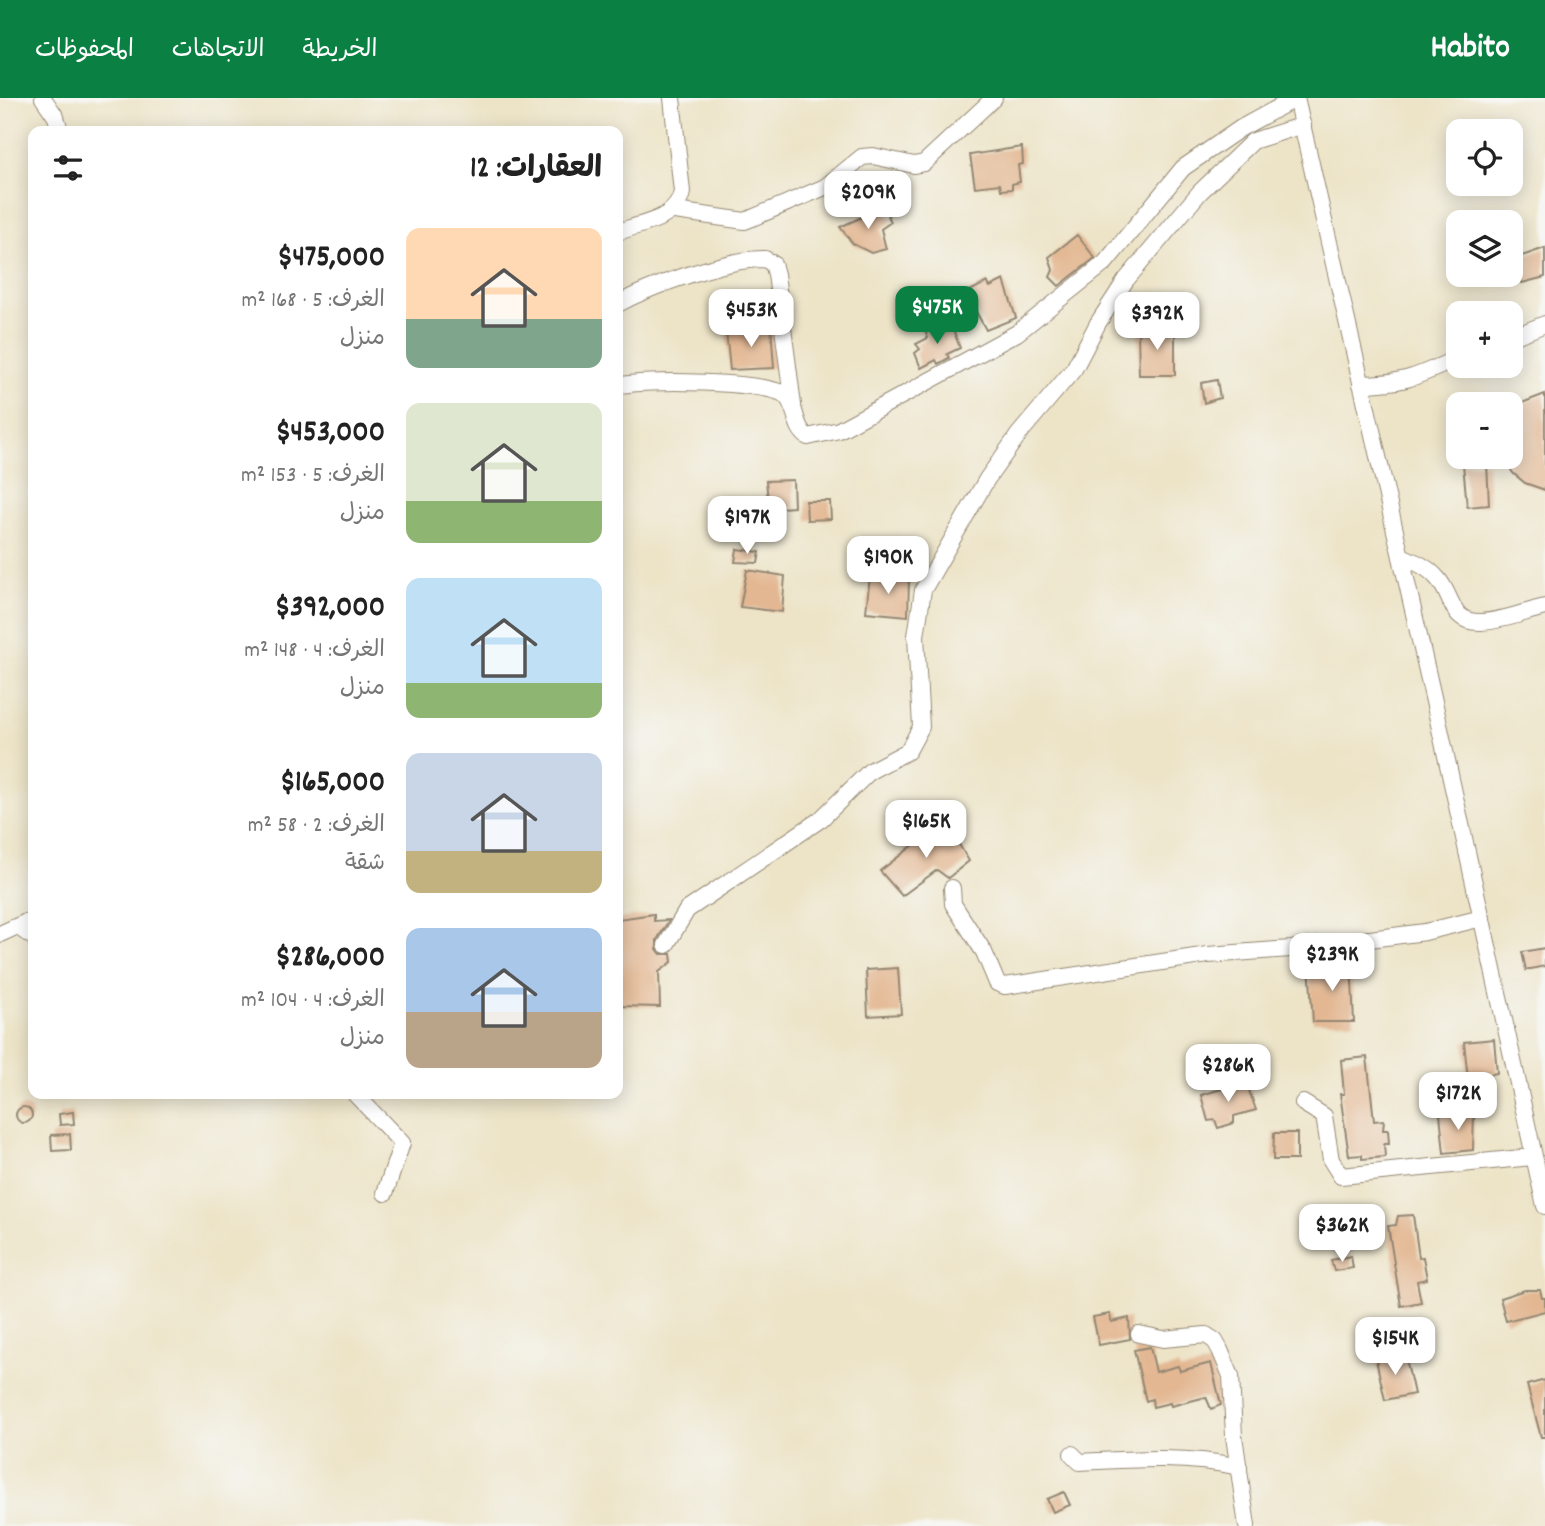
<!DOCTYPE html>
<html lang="ar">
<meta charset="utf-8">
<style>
:root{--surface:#fff;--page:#f6f6f6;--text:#222;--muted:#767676;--accent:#0b8043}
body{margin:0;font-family:Dekko,"Playpen Sans Arabic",sans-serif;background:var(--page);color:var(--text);direction:rtl;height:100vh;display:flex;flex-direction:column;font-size:26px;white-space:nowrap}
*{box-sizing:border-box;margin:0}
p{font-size:23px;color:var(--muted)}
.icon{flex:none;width:38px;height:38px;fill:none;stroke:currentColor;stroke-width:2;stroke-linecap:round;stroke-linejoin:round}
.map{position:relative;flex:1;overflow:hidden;direction:ltr}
.sheet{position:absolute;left:28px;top:28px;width:595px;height:973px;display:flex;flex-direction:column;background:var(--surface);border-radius:14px;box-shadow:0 4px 18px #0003;direction:rtl}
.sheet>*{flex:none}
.controls{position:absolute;left:1446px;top:21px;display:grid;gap:14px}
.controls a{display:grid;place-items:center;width:77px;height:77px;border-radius:14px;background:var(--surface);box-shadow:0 4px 18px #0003;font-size:35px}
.price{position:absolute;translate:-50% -60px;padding:0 16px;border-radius:14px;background:#fff;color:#222;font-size:23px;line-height:46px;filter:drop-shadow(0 2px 4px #0008)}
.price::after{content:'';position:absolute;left:50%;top:42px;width:21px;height:16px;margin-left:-10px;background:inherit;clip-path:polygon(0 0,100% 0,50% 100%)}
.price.current{background:var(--accent);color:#fff}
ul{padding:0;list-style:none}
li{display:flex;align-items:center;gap:21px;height:175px;padding:0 21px}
li span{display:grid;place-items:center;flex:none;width:196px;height:140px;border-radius:14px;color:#555}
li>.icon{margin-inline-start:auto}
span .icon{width:84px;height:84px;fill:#fffc;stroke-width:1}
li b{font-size:30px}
h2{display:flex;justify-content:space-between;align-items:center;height:84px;padding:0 21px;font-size:30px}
header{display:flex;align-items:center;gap:42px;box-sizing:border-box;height:98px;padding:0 35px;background:var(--accent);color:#fff}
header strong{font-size:33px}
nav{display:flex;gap:38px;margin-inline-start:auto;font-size:24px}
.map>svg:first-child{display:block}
.building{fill:#e3b792}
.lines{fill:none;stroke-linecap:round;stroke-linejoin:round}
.street-casing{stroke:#948773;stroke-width:18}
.street{stroke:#fff;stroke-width:16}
</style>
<header>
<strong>Habito</strong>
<nav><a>الخريطة</a><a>الاتجاهات</a><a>المحفوظات</a></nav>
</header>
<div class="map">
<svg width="1545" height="1428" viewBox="0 0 1545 1428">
<rect width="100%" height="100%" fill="#f6f6f2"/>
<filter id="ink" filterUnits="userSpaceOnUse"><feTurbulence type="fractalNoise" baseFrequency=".0143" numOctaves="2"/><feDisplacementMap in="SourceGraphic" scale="14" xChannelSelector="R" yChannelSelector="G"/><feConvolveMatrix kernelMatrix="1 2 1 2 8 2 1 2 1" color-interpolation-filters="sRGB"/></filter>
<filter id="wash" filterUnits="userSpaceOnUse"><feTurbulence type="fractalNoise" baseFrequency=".00686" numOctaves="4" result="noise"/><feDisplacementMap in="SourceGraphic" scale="28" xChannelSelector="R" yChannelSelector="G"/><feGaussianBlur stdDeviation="1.57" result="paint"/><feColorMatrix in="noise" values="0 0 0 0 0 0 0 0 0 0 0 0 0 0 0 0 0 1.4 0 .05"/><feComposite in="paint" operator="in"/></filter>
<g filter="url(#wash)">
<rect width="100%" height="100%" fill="#ede4c8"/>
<g id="blocks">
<g class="building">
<path d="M 1022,49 L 1023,66 L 1018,67 L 1020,84 L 1012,86 L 1012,91 L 1001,92 L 1000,86 L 975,89 L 970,57 Z"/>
<path d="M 884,109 L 891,124 L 881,131 L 886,151 L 871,155 L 853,146 L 840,129 Z"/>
<path d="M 1077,137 L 1095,160 L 1059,188 L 1050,179 L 1053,172 L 1049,159 Z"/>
<path d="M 1545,150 L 1545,179 L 1522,185 L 1516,160 Z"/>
<path d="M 1004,182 L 1016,220 L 986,232 L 966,195 L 987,184 L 990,189 Z"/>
<path d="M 938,227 L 941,235 L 952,229 L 960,250 L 947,256 L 949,260 L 938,266 L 936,262 L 921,270 L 915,255 L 920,251 L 916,246 L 928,240 L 925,233 Z"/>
<path d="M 771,228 L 774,270 L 730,272 L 726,233 Z"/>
<path d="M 1138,231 L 1175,231 L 1175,277 L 1139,277 Z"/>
<path d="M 1217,282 L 1220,300 L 1204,305 L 1201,285 Z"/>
<path d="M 1545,296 L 1545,392 L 1525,385 L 1513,375 L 1503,359 L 1510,359 L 1510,316 L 1519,306 Z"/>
<path d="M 1487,365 L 1489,407 L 1467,409 L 1463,366 Z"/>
<path d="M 793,382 L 794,409 L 769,411 L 766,383 Z"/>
<path d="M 806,403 L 830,403 L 831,421 L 807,422 Z"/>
<path d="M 737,451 L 760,454 L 758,465 L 735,464 Z"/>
<path d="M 747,472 L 785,478 L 782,514 L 740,509 Z"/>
<path d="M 870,478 L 909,480 L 908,518 L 866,514 Z"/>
<path d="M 945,723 L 969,763 L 948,780 L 937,772 L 902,798 L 880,773 Z"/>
<path d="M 654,816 L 654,823 L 669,822 L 657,842 L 657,851 L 661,856 L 671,856 L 672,864 L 659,874 L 660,909 L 618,908 L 618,821 Z"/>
<path d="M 1545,850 L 1545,868 L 1526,872 L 1522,854 Z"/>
<path d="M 1351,864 L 1354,924 L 1313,924 L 1309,867 Z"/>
<path d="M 898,870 L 901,916 L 868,918 L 866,872 Z"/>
<path d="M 1494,941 L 1497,975 L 1468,981 L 1464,944 Z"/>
<path d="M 1367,959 L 1374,1023 L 1384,1022 L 1383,1032 L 1388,1032 L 1389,1046 L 1384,1046 L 1385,1059 L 1362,1061 L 1362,1057 L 1349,1058 L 1340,996 L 1344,996 L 1341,962 Z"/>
<path d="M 1246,984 L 1256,1012 L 1234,1018 L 1234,1025 L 1218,1030 L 1215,1022 L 1208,1023 L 1201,997 Z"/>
<circle cx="24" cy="1017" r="8"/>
<path d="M 73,1014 L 74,1026 L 60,1027 L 59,1016 Z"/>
<path d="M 1474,1014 L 1473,1052 L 1444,1055 L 1440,1016 Z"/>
<path d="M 1274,1035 L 1297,1035 L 1297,1062 L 1273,1062 Z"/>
<path d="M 70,1036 L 71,1052 L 52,1053 L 51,1037 Z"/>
<path d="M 1413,1117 L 1419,1160 L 1423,1159 L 1427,1181 L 1417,1183 L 1421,1204 L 1401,1208 L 1388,1128 L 1396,1127 L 1398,1118 Z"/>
<path d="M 1351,1158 L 1353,1170 L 1334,1173 L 1331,1162 Z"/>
<path d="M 1525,1192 L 1540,1192 L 1542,1200 L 1545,1200 L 1545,1213 L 1506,1223 L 1500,1200 Z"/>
<path d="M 1110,1216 L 1111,1224 L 1129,1220 L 1130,1241 L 1099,1247 L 1093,1219 Z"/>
<path d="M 1150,1249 L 1156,1274 L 1178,1268 L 1180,1273 L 1211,1265 L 1221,1307 L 1211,1311 L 1206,1299 L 1171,1308 L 1170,1305 L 1153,1309 L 1152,1301 L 1146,1303 L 1134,1252 Z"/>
<path d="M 1405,1256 L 1414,1296 L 1385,1302 L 1376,1262 Z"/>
<path d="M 1545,1282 L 1545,1339 L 1541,1339 L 1527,1287 Z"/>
<path d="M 1064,1394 L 1070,1407 L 1053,1414 L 1047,1401 Z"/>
</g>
</g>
</g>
<g filter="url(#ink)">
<use href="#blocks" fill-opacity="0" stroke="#948773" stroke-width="2"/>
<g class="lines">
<defs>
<g id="street">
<path d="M 43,0 L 56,19 L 60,33"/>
<path d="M 1296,0 L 1433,599 L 1545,1108"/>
<path d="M 675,113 L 745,123 L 825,89 L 862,59 L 873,58 L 914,67 L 924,65 L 994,0"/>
<path d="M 618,134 C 642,125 677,122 682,94 L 672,0"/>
<path d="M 618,206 C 650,188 729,160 765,161 L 773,166 L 776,176 L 793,307"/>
<path d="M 1510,240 L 1545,226"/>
<path d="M 1361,286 C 1407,285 1418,278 1458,260"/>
<path d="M 618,288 C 640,281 768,283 785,297 C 798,309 793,329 808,339 L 839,332 L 1017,235 L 1105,165 L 1183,70 L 1241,30 L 1296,0"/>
<path d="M 1401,458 C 1416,464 1428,469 1438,481 C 1453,498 1450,525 1481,524 C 1503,523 1524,514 1545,509"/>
<path d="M 952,790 L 953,806 L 984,854 L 997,885 L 1005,888 L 1208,857 L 1291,851 L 1425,834 L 1482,820"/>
<path d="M 18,829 L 33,839"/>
<path d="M 0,836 L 33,821"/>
<path d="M 666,847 L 687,812 L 821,721 L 870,673 L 908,653 L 921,629 L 916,538 L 923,492 L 987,381 L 1019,336 L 1074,271 L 1098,225 L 1126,182 L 1200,94 L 1253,43 L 1303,27"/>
<path d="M 355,996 L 402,1045 L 385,1095"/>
<path d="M 1303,1005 L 1324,1018 L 1331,1062 L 1341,1078 L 1532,1059"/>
<path d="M 1139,1236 L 1163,1241 L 1206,1237 L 1215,1243 L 1220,1252 L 1231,1278 L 1234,1338 L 1247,1428"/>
<path d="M 1072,1356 L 1080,1364 C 1132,1361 1188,1357 1239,1369"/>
</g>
</defs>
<use href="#street" class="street-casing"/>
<use href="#street" class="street"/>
</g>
</g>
</svg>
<div class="controls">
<a><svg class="icon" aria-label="locate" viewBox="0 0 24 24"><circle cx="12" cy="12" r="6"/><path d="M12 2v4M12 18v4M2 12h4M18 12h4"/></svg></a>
<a><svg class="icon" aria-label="layers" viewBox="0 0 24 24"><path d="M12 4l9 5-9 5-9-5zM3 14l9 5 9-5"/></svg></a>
<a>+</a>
<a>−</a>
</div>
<b class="price" style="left:868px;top:133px">$209K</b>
<b class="price current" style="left:937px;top:248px">$475K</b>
<b class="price" style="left:751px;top:251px">$453K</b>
<b class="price" style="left:1157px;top:254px">$392K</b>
<b class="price" style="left:747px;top:458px">$197K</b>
<b class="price" style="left:888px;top:498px">$190K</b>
<b class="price" style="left:926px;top:762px">$165K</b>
<b class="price" style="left:1332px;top:895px">$239K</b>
<b class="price" style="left:1228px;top:1006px">$286K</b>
<b class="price" style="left:1458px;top:1034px">$172K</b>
<b class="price" style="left:1342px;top:1166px">$362K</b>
<b class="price" style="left:1395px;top:1279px">$154K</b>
<section class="sheet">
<h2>العقارات: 12<svg class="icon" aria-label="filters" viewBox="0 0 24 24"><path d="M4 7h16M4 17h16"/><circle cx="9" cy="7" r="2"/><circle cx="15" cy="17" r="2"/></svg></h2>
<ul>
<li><span style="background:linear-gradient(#ffd9b3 65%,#7fa58c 0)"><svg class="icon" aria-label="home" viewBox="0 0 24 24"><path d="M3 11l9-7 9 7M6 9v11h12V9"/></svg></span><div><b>$475,000</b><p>الغرف: 5 · 168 m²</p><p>منزل</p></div></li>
<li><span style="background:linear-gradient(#dfe7d0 70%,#8fb573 0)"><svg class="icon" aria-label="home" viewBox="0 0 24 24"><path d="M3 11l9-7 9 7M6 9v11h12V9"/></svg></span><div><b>$453,000</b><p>الغرف: 5 · 153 m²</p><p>منزل</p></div></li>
<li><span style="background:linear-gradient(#bfe0f5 75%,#8fb573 0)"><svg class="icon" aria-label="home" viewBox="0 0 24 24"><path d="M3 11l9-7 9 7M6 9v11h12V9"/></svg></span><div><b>$392,000</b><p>الغرف: 4 · 148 m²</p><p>منزل</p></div></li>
<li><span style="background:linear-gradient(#c9d6e8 70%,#c2b280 0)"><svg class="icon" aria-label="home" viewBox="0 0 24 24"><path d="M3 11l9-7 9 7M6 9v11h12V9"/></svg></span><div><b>$165,000</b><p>الغرف: 2 · 58 m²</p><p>شقة</p></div></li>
<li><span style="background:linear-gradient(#a9c7e8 60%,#b9a48a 0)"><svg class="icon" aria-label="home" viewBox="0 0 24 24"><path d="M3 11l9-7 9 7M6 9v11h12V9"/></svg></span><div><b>$286,000</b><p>الغرف: 4 · 104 m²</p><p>منزل</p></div></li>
</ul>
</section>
</div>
